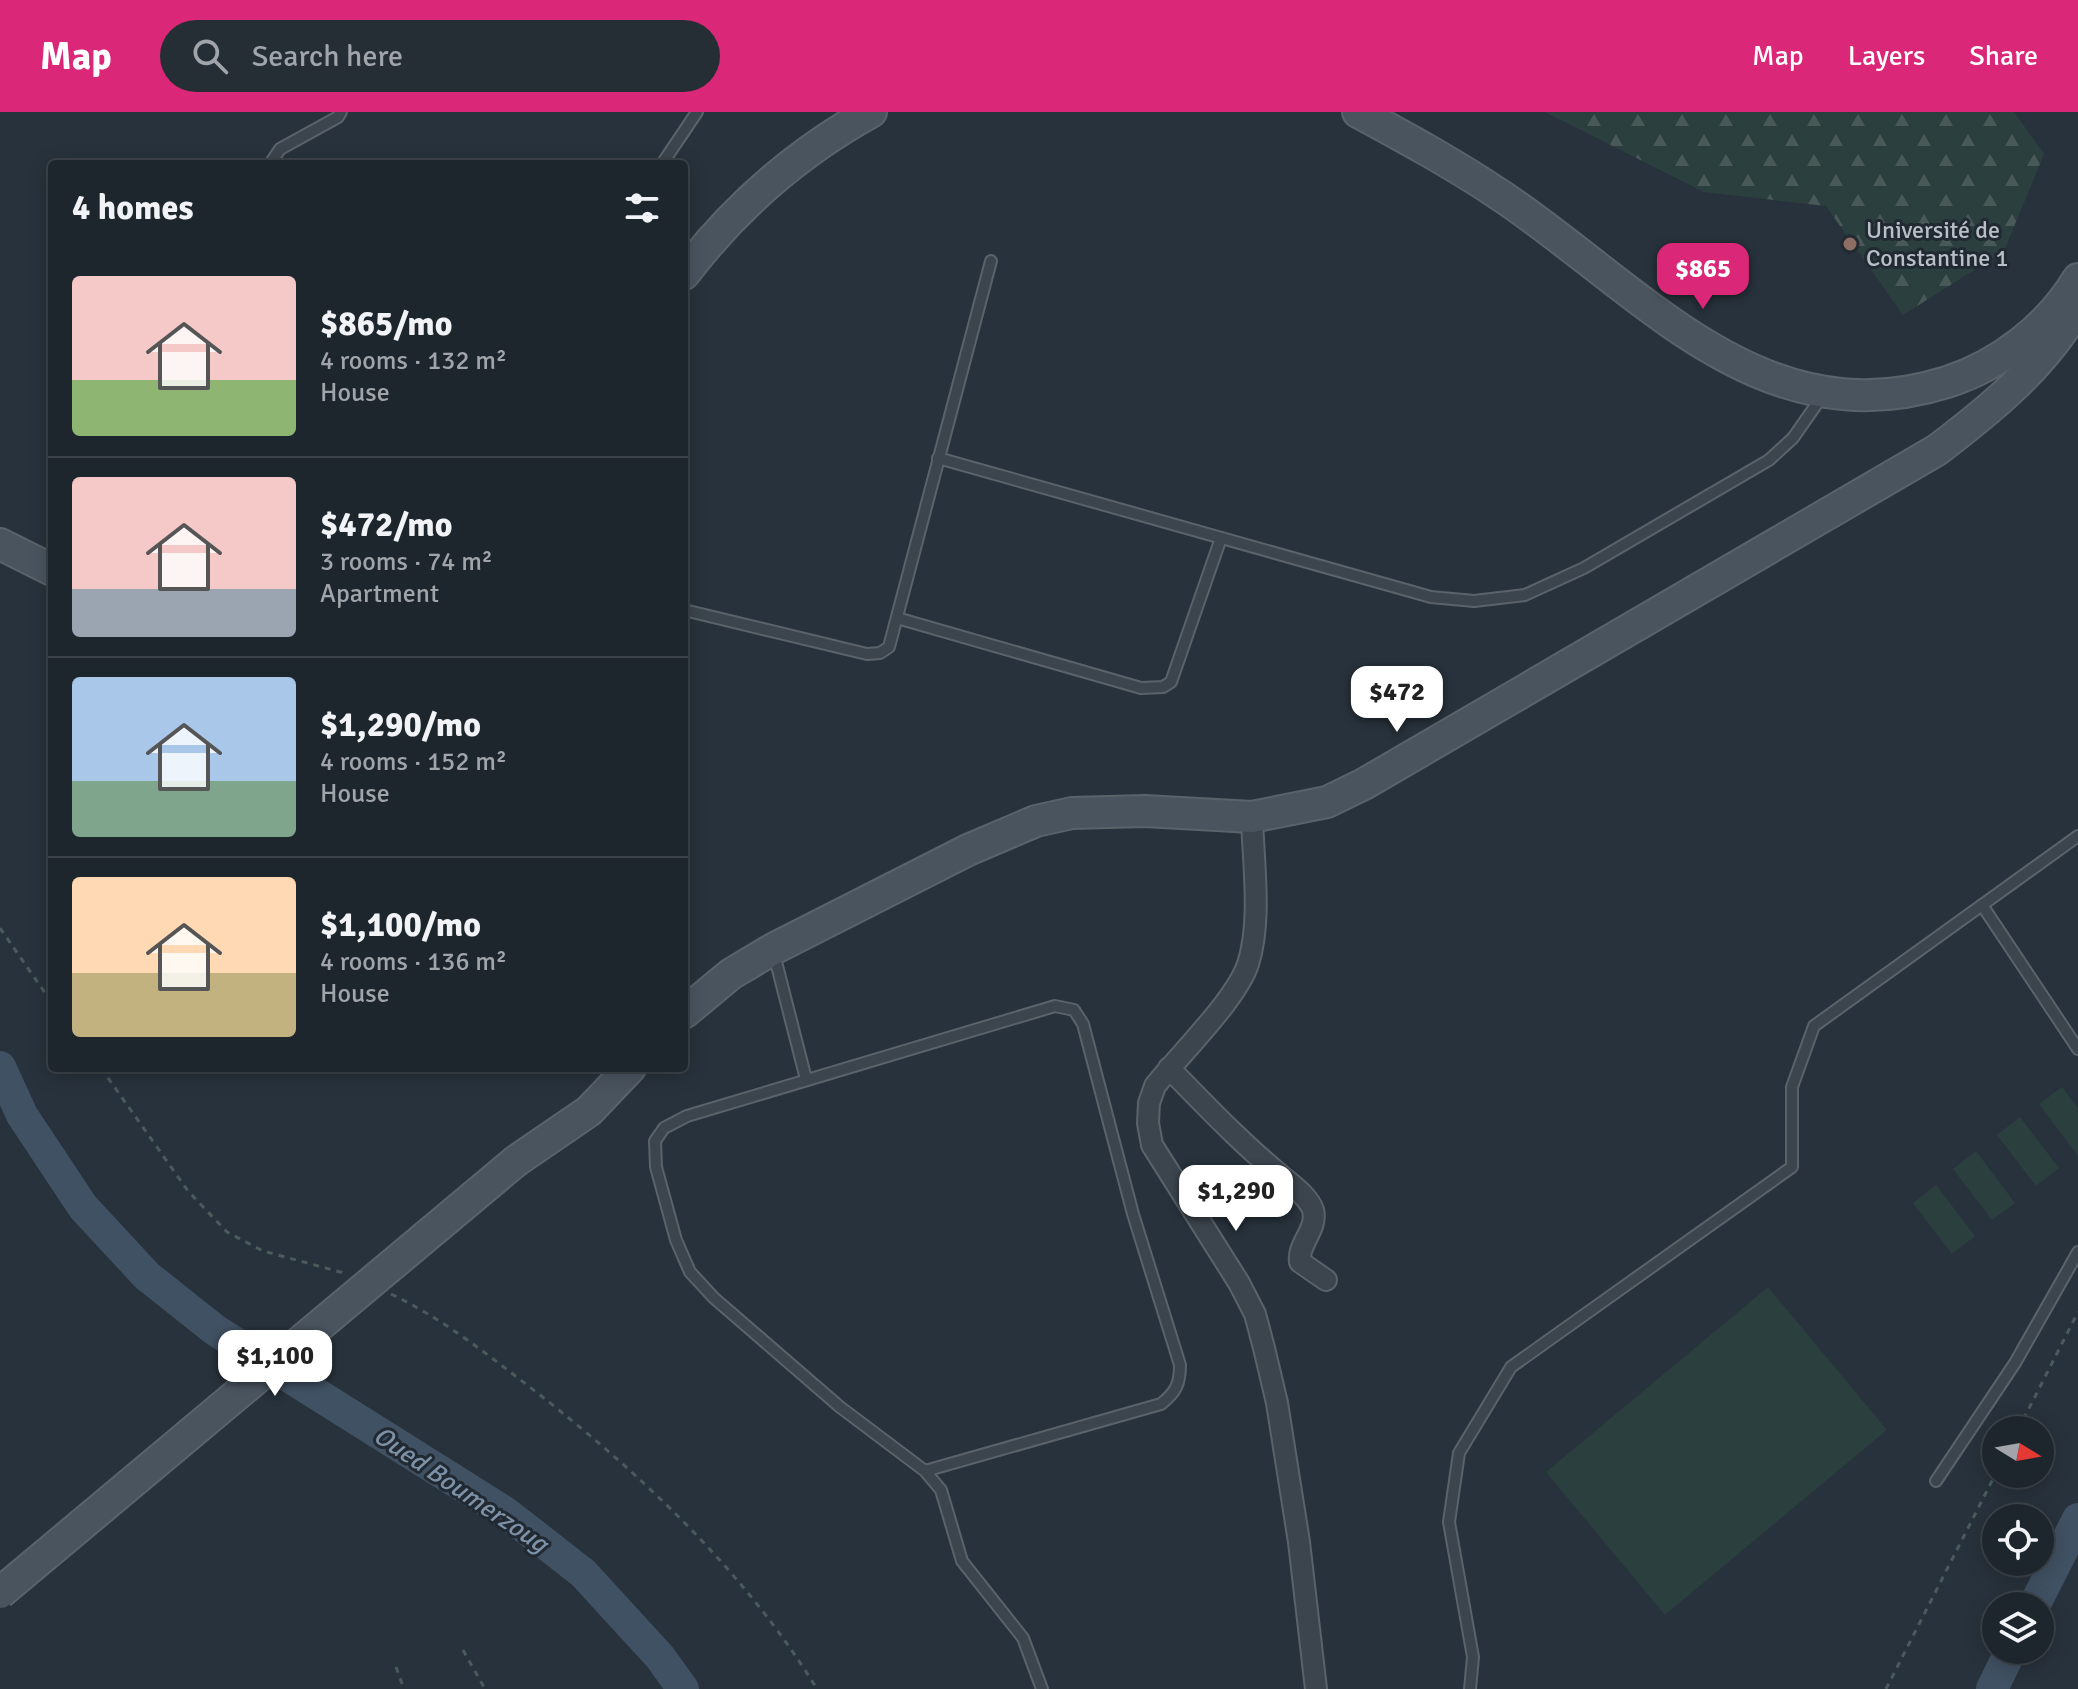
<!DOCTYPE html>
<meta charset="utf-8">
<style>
:root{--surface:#1e262d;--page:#262e35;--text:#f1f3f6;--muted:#a1a5aa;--line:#3c4349;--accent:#db2777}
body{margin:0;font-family:Signika,sans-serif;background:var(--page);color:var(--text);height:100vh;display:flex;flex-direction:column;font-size:30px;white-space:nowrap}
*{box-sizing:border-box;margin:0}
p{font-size:26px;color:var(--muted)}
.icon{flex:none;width:44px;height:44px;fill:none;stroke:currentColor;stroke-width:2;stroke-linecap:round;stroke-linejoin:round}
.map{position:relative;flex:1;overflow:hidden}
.sheet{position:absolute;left:48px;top:48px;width:640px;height:912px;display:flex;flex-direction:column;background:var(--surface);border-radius:8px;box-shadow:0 4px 20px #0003,0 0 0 2px var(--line)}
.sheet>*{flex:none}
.needle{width:52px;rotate:101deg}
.controls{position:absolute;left:1982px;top:1304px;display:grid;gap:16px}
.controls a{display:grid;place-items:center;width:72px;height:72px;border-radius:50%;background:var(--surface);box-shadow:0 4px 20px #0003,0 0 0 2px var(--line);font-size:40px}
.price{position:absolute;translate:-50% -68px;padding:0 18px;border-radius:16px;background:#fff;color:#222;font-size:26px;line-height:52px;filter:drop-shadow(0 2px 4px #0008)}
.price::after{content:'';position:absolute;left:50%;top:48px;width:24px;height:18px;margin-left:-12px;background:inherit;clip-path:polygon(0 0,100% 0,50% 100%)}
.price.on{background:var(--accent);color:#fff}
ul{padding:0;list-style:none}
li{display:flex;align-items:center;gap:24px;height:200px;padding:0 24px}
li+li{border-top:2px solid var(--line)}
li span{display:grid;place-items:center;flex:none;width:224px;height:160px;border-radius:8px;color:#555}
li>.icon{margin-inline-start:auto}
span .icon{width:96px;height:96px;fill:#fffc;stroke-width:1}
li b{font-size:34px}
h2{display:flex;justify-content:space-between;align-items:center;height:96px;padding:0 24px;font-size:34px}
header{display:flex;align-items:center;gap:48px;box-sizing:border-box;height:112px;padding:0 40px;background:var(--accent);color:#fff}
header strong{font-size:38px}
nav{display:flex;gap:44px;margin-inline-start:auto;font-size:28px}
.search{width:560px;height:72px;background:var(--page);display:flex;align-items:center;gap:20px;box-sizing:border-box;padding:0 28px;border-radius:44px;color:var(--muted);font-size:30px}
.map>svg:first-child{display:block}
.green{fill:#2b3f3e}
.forest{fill:url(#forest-firs)}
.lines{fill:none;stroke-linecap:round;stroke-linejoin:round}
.river{stroke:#405163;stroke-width:32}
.lane-casing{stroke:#5a626a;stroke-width:14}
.street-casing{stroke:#5a626a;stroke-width:24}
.secondary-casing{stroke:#5a626a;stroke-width:34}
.path{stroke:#4a5b5c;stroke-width:3;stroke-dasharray:6 6;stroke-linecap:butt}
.lane{stroke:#3c444d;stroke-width:10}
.street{stroke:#3c444d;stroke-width:20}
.secondary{stroke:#4a545f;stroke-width:30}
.secondary-bridge-casing{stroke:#5a626a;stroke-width:34;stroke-linecap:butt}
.secondary-bridge{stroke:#4a545f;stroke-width:30}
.education-dot{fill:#8d6e63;stroke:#212932;stroke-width:3}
.labels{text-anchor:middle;stroke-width:6;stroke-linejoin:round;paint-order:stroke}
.poi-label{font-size:24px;fill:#b8bfc7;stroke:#212932;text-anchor:start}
.water-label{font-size:26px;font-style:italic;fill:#7d92a7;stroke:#212932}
</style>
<header>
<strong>Map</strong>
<div class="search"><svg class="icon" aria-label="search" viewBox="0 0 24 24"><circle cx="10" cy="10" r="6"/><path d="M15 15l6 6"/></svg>Search here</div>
<nav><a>Map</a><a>Layers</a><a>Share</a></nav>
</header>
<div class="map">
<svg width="2078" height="1577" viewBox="0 0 2078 1577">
<defs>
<pattern id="forest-firs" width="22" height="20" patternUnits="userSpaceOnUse" patternTransform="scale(2)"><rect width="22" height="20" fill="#2b3f3e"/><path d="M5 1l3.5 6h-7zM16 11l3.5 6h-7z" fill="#485958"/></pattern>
</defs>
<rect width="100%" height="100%" fill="#28323c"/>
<g class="green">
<path d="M 2062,975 L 2078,996 L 2078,1044 L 2039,992 Z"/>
<path d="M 2020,1005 L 2059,1056 L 2036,1074 L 1997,1023 Z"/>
<path d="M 1976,1039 L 2015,1091 L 1992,1108 L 1953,1057 Z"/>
<path d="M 1936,1073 L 1975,1124 L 1952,1142 L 1913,1091 Z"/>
<path d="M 1768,1175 L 1887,1318 L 1665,1503 L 1546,1360 Z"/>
</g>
<path class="forest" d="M 1545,0 L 2014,0 L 2044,42 L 2004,139 L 1903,203 L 1826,94 L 1704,80 Z"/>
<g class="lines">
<g class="river">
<path d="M 0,955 L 22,1003 L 83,1095 L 147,1164 L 215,1218 L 506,1401 L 583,1461 L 660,1545 L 683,1577"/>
<path d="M 2034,1494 L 2078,1407"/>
<path d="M 1992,1577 L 2011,1538"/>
</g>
<defs>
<g id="lane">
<path d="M 270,52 L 280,37 L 338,5 L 341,0"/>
<path d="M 662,52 L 697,0"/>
<path d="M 938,346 L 1431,485 L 1474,489 L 1525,483 L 1584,456 L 1769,348 L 1793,326 L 1823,283"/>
<path d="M 684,498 L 867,542 L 880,541 L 889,535 L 991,149"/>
<path d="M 897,506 L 1141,576 L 1163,575 L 1171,570 L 1221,426"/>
<path d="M 1982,793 L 2078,937"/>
<path d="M 774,842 L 806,967"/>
<path d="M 925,1359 L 1161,1292 C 1176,1280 1180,1272 1180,1253 L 1133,1102 L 1083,912 L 1074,898 L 1055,894 L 687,1004 L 664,1016 L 655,1029 L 656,1055 L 676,1128 L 690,1160 L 714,1186 L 840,1295 L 925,1359 L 941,1378 L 962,1449 L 1023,1526 L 1042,1577"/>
<path d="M 1936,1369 L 2015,1251 L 2078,1140"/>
<path d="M 1470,1577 L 1473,1545 L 1449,1410 L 1459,1341 L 1511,1255 L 1792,1055 L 1792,975 L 1814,914 L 2078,724"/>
</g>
<g id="street">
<path d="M 1252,705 C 1253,749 1262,809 1248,852 C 1236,888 1180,942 1155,974 L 1149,991 L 1148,1011 L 1152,1033 L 1239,1171 L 1255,1202 L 1264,1236 L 1277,1291 L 1299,1430 L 1316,1577"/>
<path d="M 1169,956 C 1207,995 1243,1033 1285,1067 C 1295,1075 1309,1086 1313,1098 C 1318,1118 1297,1132 1300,1150 L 1326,1168"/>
</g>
<g id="secondary">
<path d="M 1358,0 C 1406,26 1454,52 1500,83 C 1640,176 1761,329 1947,270 C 2000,253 2049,215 2078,167"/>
<path d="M 684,162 C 735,95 797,41 871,0"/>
<path d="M 0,432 L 52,458"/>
<path d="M 684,901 L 731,862 L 773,837 L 968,738 L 1036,709 L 1072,701 L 1145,699 L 1252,705 L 1327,690 L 1364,672 L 1937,338 C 1991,297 2044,254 2078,194"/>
<path d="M 516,1049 L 589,999 L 630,956"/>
</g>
</defs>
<use href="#lane" class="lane-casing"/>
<use href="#street" class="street-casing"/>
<use href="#secondary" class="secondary-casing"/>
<g class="path">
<path d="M 0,816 L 52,891"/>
<path d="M 101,956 L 188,1079 L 227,1120 L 263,1139 L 344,1161"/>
<path d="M 391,1182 C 437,1204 478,1235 518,1266 C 632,1353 742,1455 817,1577"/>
<path d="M 2018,1318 L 2078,1200"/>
<path d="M 463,1538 L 485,1577"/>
<path d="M 396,1555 L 404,1577"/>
<path d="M 1886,1577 L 1996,1361"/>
</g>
<use href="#lane" class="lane"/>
<use href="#street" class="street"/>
<use href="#secondary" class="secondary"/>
<defs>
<path id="secondary-bridge" d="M 0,1481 L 516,1049"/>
</defs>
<use href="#secondary-bridge" class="secondary-bridge-casing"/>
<use href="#secondary-bridge" class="secondary-bridge"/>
</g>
<circle class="education-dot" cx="1850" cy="132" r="8"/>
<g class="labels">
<g class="poi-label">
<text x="1866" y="126">Université de<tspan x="1866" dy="28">Constantine 1</tspan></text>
</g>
<g class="water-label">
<text transform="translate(461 1377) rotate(34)" y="9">Oued Boumerzoug</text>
</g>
</g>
</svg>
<div class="controls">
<a><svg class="needle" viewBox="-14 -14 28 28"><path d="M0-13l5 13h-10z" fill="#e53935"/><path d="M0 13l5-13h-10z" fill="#a1a5aa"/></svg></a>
<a><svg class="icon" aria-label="locate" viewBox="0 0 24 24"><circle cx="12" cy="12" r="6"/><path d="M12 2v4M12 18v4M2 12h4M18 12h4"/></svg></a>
<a><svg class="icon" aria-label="layers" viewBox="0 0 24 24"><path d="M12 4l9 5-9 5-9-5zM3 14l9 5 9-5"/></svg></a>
</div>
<b class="price on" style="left:1703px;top:199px">$865</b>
<b class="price" style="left:1397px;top:622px">$472</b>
<b class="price" style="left:1236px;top:1121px">$1,290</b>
<b class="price" style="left:275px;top:1286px">$1,100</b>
<section class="sheet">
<h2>4 homes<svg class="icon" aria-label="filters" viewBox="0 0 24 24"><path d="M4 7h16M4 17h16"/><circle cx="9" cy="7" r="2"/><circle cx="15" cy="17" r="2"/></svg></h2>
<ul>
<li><span style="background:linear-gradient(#f6c9c9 65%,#8fb573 0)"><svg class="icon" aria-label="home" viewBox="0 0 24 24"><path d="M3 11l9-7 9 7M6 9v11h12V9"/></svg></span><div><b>$865/mo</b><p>4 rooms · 132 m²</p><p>House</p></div></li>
<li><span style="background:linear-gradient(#f6c9c9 70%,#9aa5b1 0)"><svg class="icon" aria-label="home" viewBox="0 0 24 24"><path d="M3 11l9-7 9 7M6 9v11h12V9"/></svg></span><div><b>$472/mo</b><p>3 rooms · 74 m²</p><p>Apartment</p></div></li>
<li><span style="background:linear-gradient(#a9c7e8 65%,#7fa58c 0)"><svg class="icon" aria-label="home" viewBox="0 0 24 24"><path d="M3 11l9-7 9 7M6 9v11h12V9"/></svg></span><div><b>$1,290/mo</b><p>4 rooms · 152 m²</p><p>House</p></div></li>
<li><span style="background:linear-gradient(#ffd9b3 60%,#c2b280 0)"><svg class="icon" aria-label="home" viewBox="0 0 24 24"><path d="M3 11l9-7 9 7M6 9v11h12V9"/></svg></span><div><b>$1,100/mo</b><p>4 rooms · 136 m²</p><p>House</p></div></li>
</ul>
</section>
</div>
